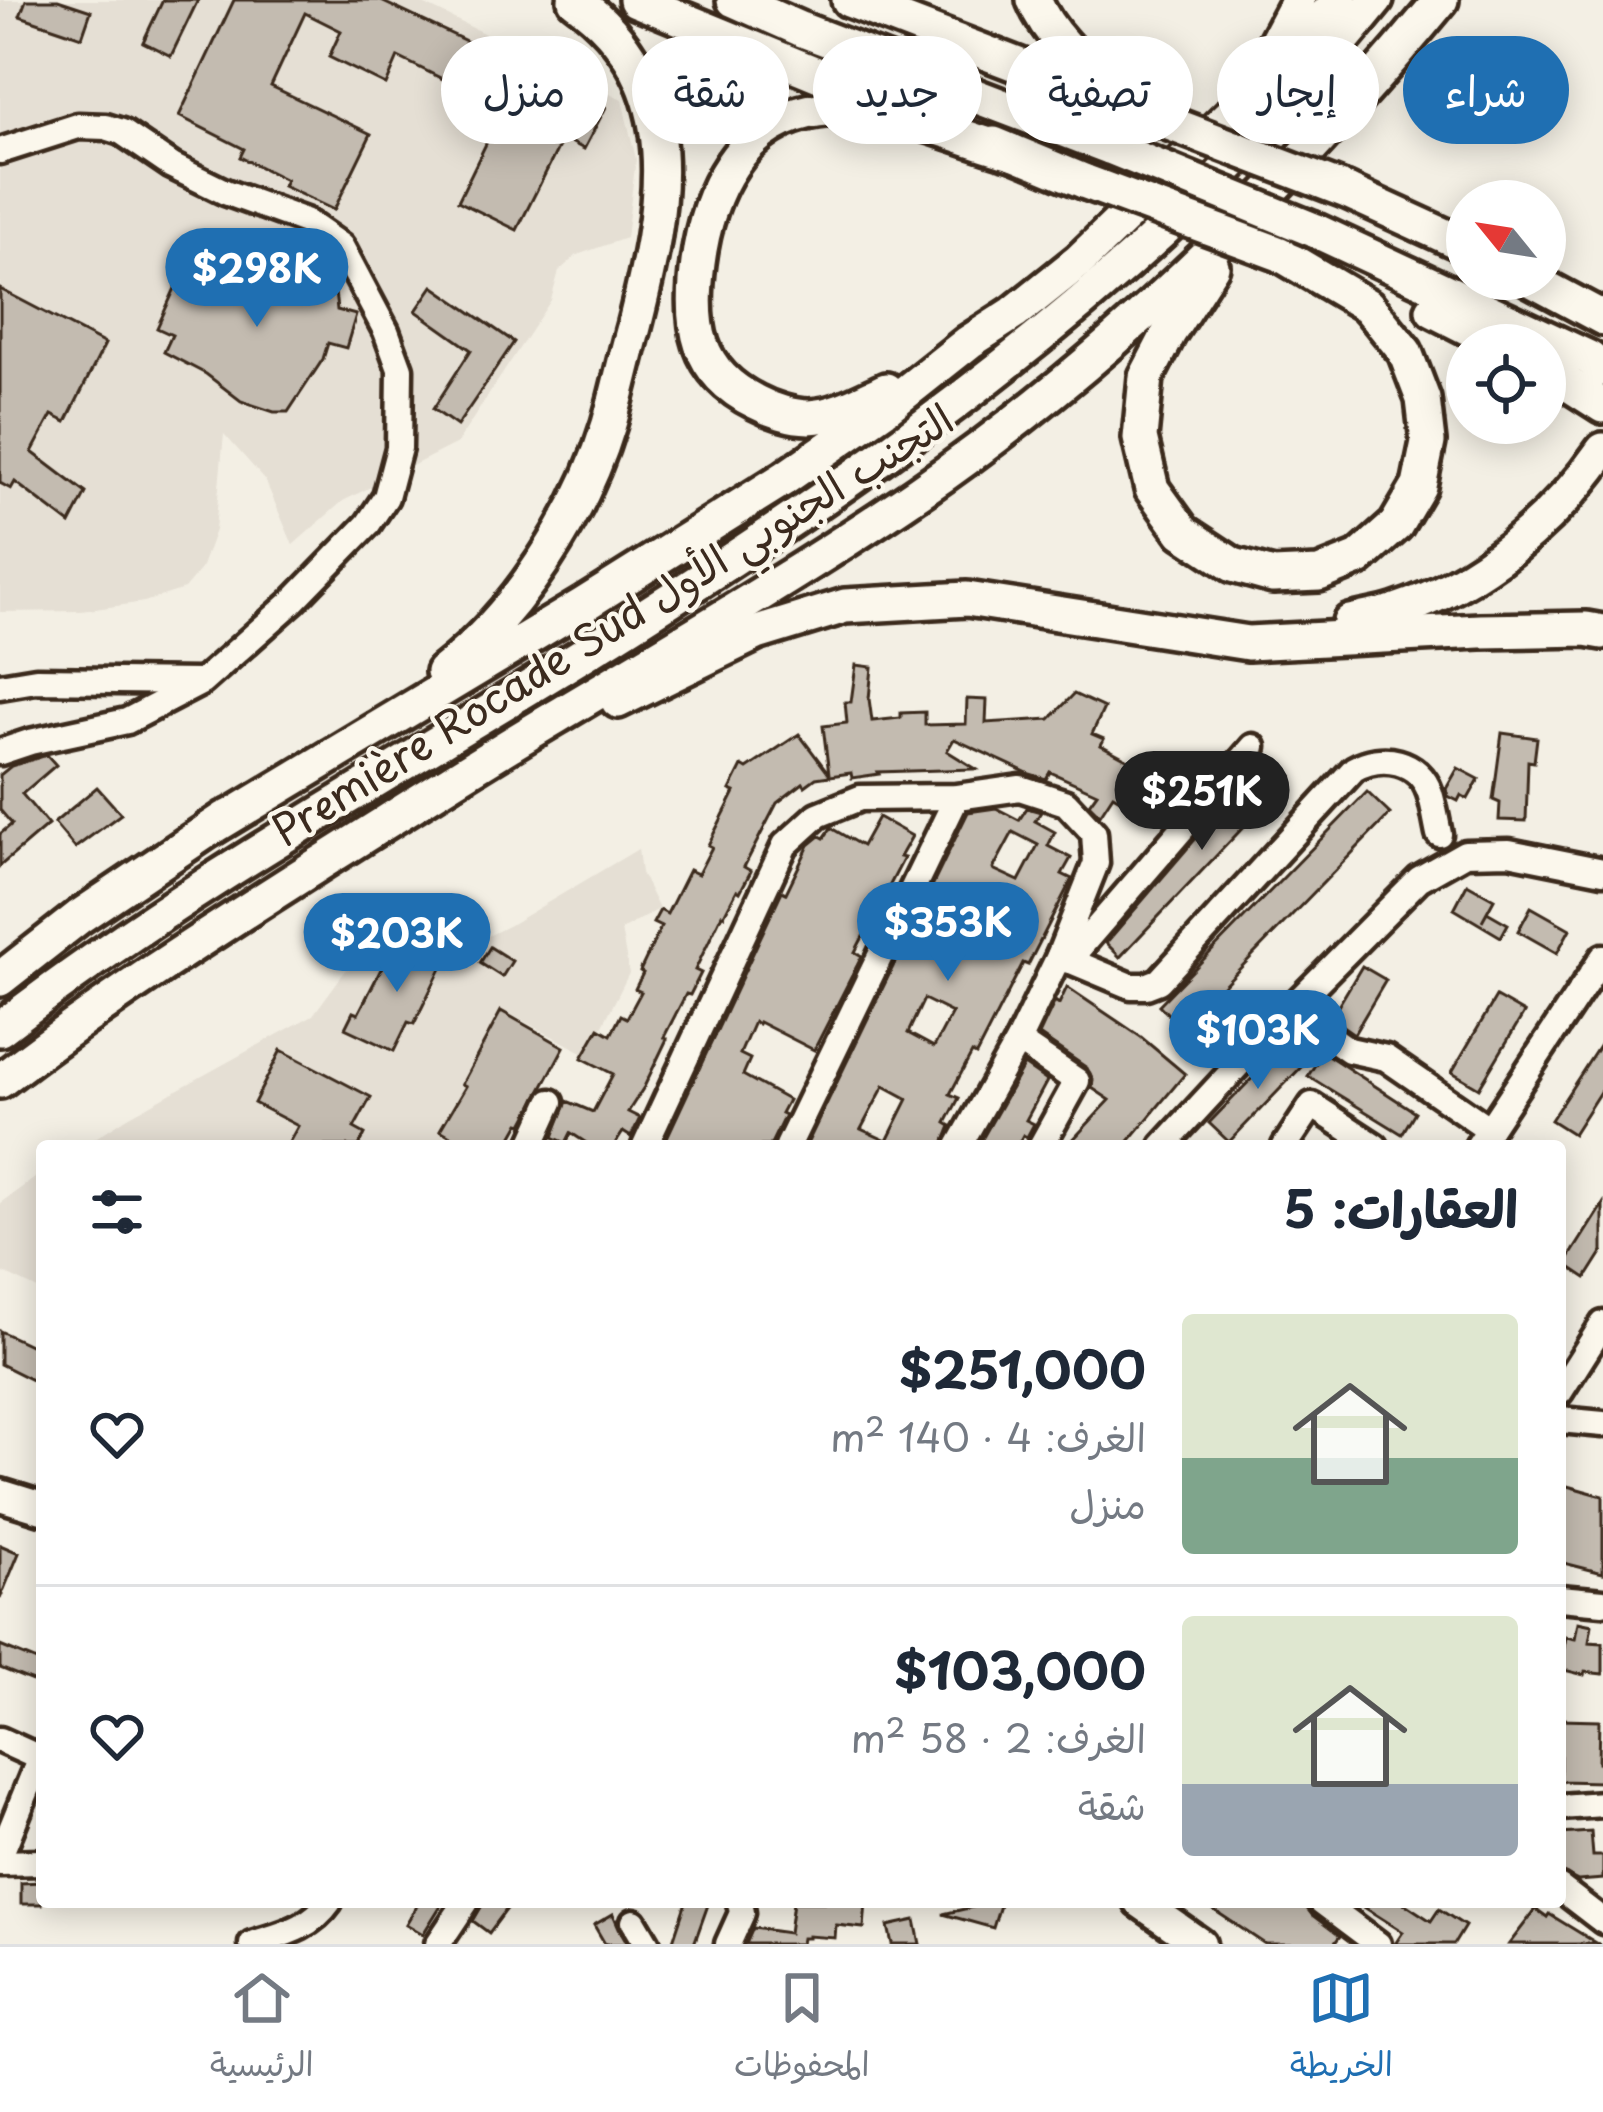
<!DOCTYPE html>
<html lang="ar">
<meta charset="utf-8">
<style>
:root{--surface:#fff;--page:#f6f6f7;--text:#1f2937;--muted:#747a83;--line:#e0e1e3;--accent:#1f6fb2}
body{margin:0;font-family:"Playpen Sans","Playpen Sans Arabic",sans-serif;background:var(--page);color:var(--text);direction:rtl;height:100vh;display:flex;flex-direction:column;font-size:45px;white-space:nowrap}
*{box-sizing:border-box;margin:0}
p{font-size:39px;color:var(--muted)}
.icon{flex:none;width:66px;height:66px;fill:none;stroke:currentColor;stroke-width:2;stroke-linecap:round;stroke-linejoin:round}
.map{position:relative;flex:1;overflow:hidden;direction:ltr}
.sheet{position:absolute;left:36px;top:1140px;width:1530px;height:768px;display:flex;flex-direction:column;background:var(--surface);border-radius:12px;box-shadow:0 6px 30px #0003;direction:rtl}
.sheet>*{flex:none}
.hud{position:absolute;left:36px;top:36px;width:1533px;height:108px;direction:rtl;display:flex;gap:24px}
.needle{width:78px;rotate:300deg}
.fabs{position:absolute;left:1446px;top:180px;display:grid;gap:24px}
.fabs a{display:grid;place-items:center;width:120px;height:120px;border-radius:50%;background:var(--surface);box-shadow:0 6px 30px #0003;font-size:60px}
.price{position:absolute;translate:-50% -102px;padding:0 27px;border-radius:42px;background:var(--accent);color:#fff;font-size:39px;line-height:78px;filter:drop-shadow(0 3px 6px #0008)}
.price::after{content:'';position:absolute;left:50%;top:72px;width:36px;height:27px;margin-left:-18px;background:inherit;clip-path:polygon(0 0,100% 0,50% 100%)}
.price.selected{background:#222;color:#fff}
ul{padding:0;list-style:none}
li{display:flex;align-items:center;gap:36px;height:300px;padding:0 48px}
li+li{border-top:3px solid var(--line)}
li span{display:grid;place-items:center;flex:none;width:336px;height:240px;border-radius:12px;color:#555}
li>.icon{margin-inline-start:auto}
span .icon{width:144px;height:144px;fill:#fffc;stroke-width:1}
li b{font-size:51px}
h2{display:flex;justify-content:space-between;align-items:center;height:144px;padding:0 48px;font-size:51px}
.pill{padding:0 42px;border-radius:54px;background:var(--surface);box-shadow:0 6px 30px #0003;font-size:42px;line-height:108px}
.pill.selected{background:var(--accent);color:#fff}
.tab-bar{display:flex;justify-content:space-around;align-items:center;height:168px;border-top:3px solid var(--line);background:var(--surface);font-size:33px;color:var(--muted)}
.tab-bar a{display:grid;justify-items:center;gap:6px}
.tab-bar .selected{color:var(--accent)}
.map>svg:first-child{display:block}
.built{fill:#e5dfd4}
.building{fill:#c3bbb0;stroke:#3b2a1e;stroke-width:3;fill-rule:evenodd}
.lines{fill:none;stroke-linecap:round;stroke-linejoin:round}
.minor-casing{stroke:#3b2a1e;stroke-width:33}
.major-casing{stroke:#3b2a1e;stroke-width:39}
.highway-casing{stroke:#3b2a1e;stroke-width:42}
.minor{stroke:#fbf7ec;stroke-width:24}
.major{stroke:#fbf7ec;stroke-width:30}
.highway{stroke:#fbf7ec;stroke-width:33}
.highway-bridge-casing{stroke:#3b2a1e;stroke-width:42;stroke-linecap:butt}
.highway-bridge{stroke:#fbf7ec;stroke-width:33}
.labels{text-anchor:middle;stroke-width:9;stroke-linejoin:round;paint-order:stroke}
.street-label{font-size:42px;fill:#3b2a1e;stroke:#fbf7ec}
</style>
<div class="map">
<svg width="1603" height="1944" viewBox="0 0 1603 1944">
<rect width="100%" height="100%" fill="#f3efe4"/>
<filter id="ink" filterUnits="userSpaceOnUse"><feTurbulence type="fractalNoise" baseFrequency=".00833" numOctaves="2"/><feDisplacementMap in="SourceGraphic" scale="24" xChannelSelector="R" yChannelSelector="G"/><feConvolveMatrix kernelMatrix="1 2 1 2 8 2 1 2 1" color-interpolation-filters="sRGB"/></filter>
<g filter="url(#ink)">
<g class="built">
<path d="M 0,0 L 415,0 L 622,100 L 636,159 L 626,238 L 577,255 L 559,271 L 551,300 L 457,443 L 343,501 L 293,545 L 265,480 L 224,434 L 215,530 L 201,569 L 184,589 L 144,602 L 81,611 L 0,612 Z"/>
<path d="M 638,849 L 641,873 L 659,909 L 621,930 L 629,973 L 588,1055 L 506,1012 L 440,1142 L 446,1146 L 83,1146 L 128,1117 L 313,1015 L 379,925 L 438,942 L 460,942 L 486,937 L 510,925 Z"/>
<path d="M 42,1173 L 42,1291 L 0,1271 L 0,1203 Z"/>
</g>
<g class="building">
<path d="M 26,0 L 58,0 L 91,11 L 82,37 L 20,16 Z"/>
<path d="M 163,0 L 198,0 L 171,56 L 143,42 Z"/>
<path d="M 234,0 L 379,0 L 606,107 L 584,149 L 563,138 L 517,230 L 458,201 L 503,109 L 398,57 L 386,85 L 329,57 L 341,31 L 305,13 L 271,86 L 371,134 L 334,210 L 283,186 L 286,180 L 240,157 L 244,149 L 179,116 Z"/>
<path d="M 231,243 L 251,253 L 239,274 L 284,294 L 290,270 L 310,275 L 309,259 L 328,257 L 332,265 L 337,310 L 356,315 L 346,348 L 328,343 L 323,359 L 288,412 L 274,412 L 241,401 L 206,374 L 164,352 L 172,335 L 157,328 L 181,275 L 210,288 Z"/>
<path d="M 433,286 L 514,342 L 457,426 L 433,409 L 471,350 L 416,311 Z"/>
<path d="M 0,289 L 105,344 L 66,422 L 52,415 L 32,452 L 86,493 L 70,524 L 15,482 L 11,489 L 0,483 Z"/>
<path d="M 856,665 L 872,667 L 869,699 L 872,721 L 901,718 L 901,713 L 925,712 L 925,725 L 966,724 L 967,699 L 987,700 L 986,723 L 1050,719 L 1074,694 L 1104,708 L 1092,734 L 1104,739 L 1101,745 L 1136,764 L 1141,756 L 1153,763 L 1130,805 L 1113,795 L 1100,815 L 1089,804 L 1097,793 L 1050,772 L 1046,779 L 1030,774 L 954,739 L 947,751 L 976,769 L 878,772 L 879,774 L 852,778 L 851,773 L 816,778 L 805,786 L 803,783 L 777,803 L 744,867 L 751,871 L 740,892 L 737,890 L 724,915 L 722,914 L 695,970 L 701,973 L 690,995 L 686,994 L 664,1037 L 667,1039 L 644,1087 L 628,1112 L 640,1118 L 631,1137 L 623,1132 L 614,1146 L 591,1146 L 571,1133 L 566,1143 L 553,1137 L 567,1101 L 593,1112 L 613,1074 L 582,1058 L 599,1028 L 611,1035 L 621,1015 L 627,1018 L 641,992 L 635,989 L 643,973 L 640,971 L 661,927 L 653,923 L 660,910 L 667,914 L 689,870 L 698,874 L 712,847 L 708,845 L 735,792 L 730,790 L 742,766 L 747,769 L 799,734 L 829,774 L 823,726 L 847,723 L 845,702 L 851,702 Z"/>
<path d="M 1502,733 L 1537,738 L 1534,762 L 1528,761 L 1526,821 L 1499,820 L 1500,803 L 1493,800 Z"/>
<path d="M 47,755 L 56,765 L 22,794 L 48,825 L 0,866 L 0,834 L 12,824 L 0,810 L 0,775 L 11,766 Z"/>
<path d="M 1272,757 L 1292,776 L 1120,957 L 1106,943 L 1204,829 Z"/>
<path d="M 1458,768 L 1479,779 L 1468,799 L 1461,795 L 1458,801 L 1448,796 L 1446,789 Z"/>
<path d="M 97,787 L 121,814 L 75,848 L 54,823 Z"/>
<path d="M 1367,792 L 1390,814 L 1182,1028 L 1159,1005 Z"/>
<path d="M 996,808 L 1019,820 L 1027,808 L 1041,812 L 1035,821 L 1055,832 L 1048,846 L 1071,858 L 1062,874 L 1072,879 L 1028,965 L 1023,963 L 976,1055 L 972,1053 L 950,1094 L 959,1098 L 946,1123 L 951,1126 L 943,1146 L 806,1146 L 968,812 ZM 1013,832 L 1038,845 L 1019,881 L 993,869 ZM 971,909 L 996,921 L 983,948 L 958,935 ZM 924,999 L 952,1013 L 934,1047 L 908,1033 ZM 884,1086 L 908,1099 L 887,1141 L 861,1129 Z"/>
<path d="M 878,817 L 912,836 L 900,857 L 904,858 L 855,952 L 862,956 L 814,1050 L 759,1022 L 758,1024 L 754,1022 L 740,1054 L 750,1059 L 743,1075 L 788,1100 L 781,1113 L 785,1115 L 770,1146 L 663,1146 L 782,891 L 786,893 L 809,845 L 820,836 L 824,838 L 831,828 L 862,846 Z"/>
<path d="M 1467,884 L 1494,899 L 1482,921 L 1487,912 L 1508,924 L 1501,937 L 1454,909 Z"/>
<path d="M 1531,907 L 1570,929 L 1557,953 L 1518,931 Z"/>
<path d="M 397,938 L 445,960 L 414,1024 L 408,1022 L 394,1051 L 345,1028 L 353,1012 L 358,1014 Z"/>
<path d="M 490,947 L 512,961 L 502,977 L 480,963 Z"/>
<path d="M 1362,966 L 1386,980 L 1354,1034 L 1331,1018 Z"/>
<path d="M 1067,987 L 1141,1037 L 1185,1074 L 1125,1146 L 1067,1146 L 1110,1100 L 1092,1088 L 1093,1080 L 1087,1068 L 1039,1035 L 1055,1001 L 1059,1004 Z"/>
<path d="M 1496,997 L 1524,1013 L 1479,1088 L 1452,1072 Z"/>
<path d="M 501,1011 L 564,1047 L 523,1124 L 520,1123 L 507,1146 L 468,1146 L 440,1130 L 466,1086 L 462,1084 Z"/>
<path d="M 1603,1040 L 1603,1087 L 1573,1134 L 1551,1120 Z"/>
<path d="M 1287,1042 L 1307,1061 L 1229,1142 L 1209,1123 Z"/>
<path d="M 281,1050 L 371,1097 L 354,1128 L 365,1134 L 359,1146 L 287,1146 L 298,1126 L 254,1103 Z"/>
<path d="M 1323,1052 L 1415,1112 L 1402,1134 L 1308,1076 Z"/>
<path d="M 1024,1065 L 1047,1081 L 1026,1120 L 1034,1124 L 1027,1137 L 1023,1135 L 1017,1146 L 978,1146 Z"/>
<path d="M 1603,1204 L 1603,1251 L 1586,1278 L 1565,1264 Z"/>
<path d="M 0,1331 L 42,1351 L 42,1385 L 0,1364 Z"/>
<path d="M 1560,1484 L 1603,1496 L 1603,1573 L 1560,1562 Z"/>
<path d="M 0,1545 L 19,1553 L 0,1599 Z"/>
<path d="M 1578,1622 L 1592,1625 L 1589,1642 L 1603,1643 L 1603,1674 L 1585,1672 L 1584,1675 L 1560,1669 L 1566,1637 L 1575,1639 Z"/>
<path d="M 0,1646 L 42,1663 L 42,1685 L 0,1668 Z"/>
<path d="M 1560,1719 L 1599,1720 L 1598,1763 L 1603,1763 L 1602,1782 L 1560,1781 Z"/>
<path d="M 1591,1832 L 1593,1856 L 1603,1856 L 1603,1879 L 1578,1881 L 1560,1872 L 1560,1834 Z"/>
<path d="M 42,1882 L 42,1904 L 21,1904 L 21,1883 Z"/>
<path d="M 419,1902 L 443,1902 L 423,1934 L 406,1924 Z"/>
<path d="M 484,1902 L 512,1902 L 489,1933 L 473,1921 Z"/>
<path d="M 686,1902 L 709,1902 L 694,1944 L 672,1944 Z"/>
<path d="M 793,1902 L 866,1902 L 864,1928 L 836,1925 L 835,1938 L 808,1936 L 808,1938 L 802,1938 L 801,1944 L 746,1944 L 753,1928 L 789,1933 Z"/>
<path d="M 994,1902 L 1001,1902 L 993,1928 L 943,1914 Z"/>
<path d="M 1202,1902 L 1302,1902 L 1312,1915 L 1340,1936 L 1334,1944 L 1265,1944 Z"/>
<path d="M 1356,1902 L 1402,1902 L 1431,1921 L 1439,1909 L 1465,1926 L 1454,1944 L 1395,1944 L 1403,1932 Z"/>
<path d="M 1536,1909 L 1547,1917 L 1549,1914 L 1598,1944 L 1509,1944 Z"/>
<path d="M 613,1914 L 620,1930 L 628,1944 L 605,1944 L 594,1925 Z"/>
<path d="M 915,1920 L 920,1944 L 892,1944 L 888,1926 Z"/>
</g>
<g class="lines">
<defs>
<g id="minor">
<path d="M 0,151 L 78,126 L 106,127 L 122,132 L 172,166 L 225,192 L 305,221 L 341,246 L 386,331 L 400,369 L 399,448 L 386,497 L 368,524 L 293,601 L 202,682 L 127,721 L 30,742 L 0,752"/>
<path d="M 0,686 L 36,680 L 199,682"/>
<path d="M 1059,956 L 1131,986 L 1146,986 L 1159,981 L 1354,769 C 1382,753 1419,760 1430,793 C 1434,806 1436,820 1439,834"/>
<path d="M 1068,961 L 1253,747"/>
<path d="M 1290,1009 L 1349,1050 L 1386,1058 L 1489,1129"/>
<path d="M 1018,1041 L 1077,1081 L 1041,1146"/>
<path d="M 531,1146 L 551,1102"/>
<path d="M 645,1146 L 785,845 L 818,815 L 860,798 L 957,797 L 1020,788 L 1066,803 L 1094,833 L 1096,863 L 1059,956 L 1018,1041 L 959,1146"/>
<path d="M 788,1146 L 957,797"/>
<path d="M 1163,1146 L 1290,1009 L 1419,879 L 1465,853 L 1509,852 L 1603,871"/>
<path d="M 1285,1146 L 1312,1105 L 1375,1146"/>
<path d="M 1478,1146 L 1603,957"/>
<path d="M 1560,1392 L 1603,1324"/>
<path d="M 1560,1420 L 1603,1424"/>
<path d="M 1560,1598 L 1603,1602"/>
<path d="M 0,1740 L 42,1759"/>
<path d="M 1560,1807 L 1603,1804"/>
<path d="M 0,1856 L 42,1753"/>
<path d="M 0,1863 L 42,1862"/>
<path d="M 1560,1888 L 1603,1921"/>
<path d="M 1322,1902 L 1378,1944"/>
<path d="M 634,1922 L 647,1944"/>
<path d="M 252,1944 C 282,1934 310,1929 329,1902"/>
<path d="M 438,1944 L 466,1902"/>
<path d="M 728,1944 L 742,1913 L 740,1902"/>
</g>
<g id="major">
<path d="M 0,1495 L 42,1508"/>
<path d="M 1140,1902 L 1200,1944"/>
</g>
<g id="highway">
<path d="M 636,0 L 890,104"/>
<path d="M 734,0 L 800,29 L 1112,148"/>
<path d="M 849,0 L 1140,112"/>
<path d="M 1034,0 C 1051,40 1083,64 1115,92"/>
<path d="M 1265,62 L 1298,0"/>
<path d="M 994,144 L 1086,182"/>
<path d="M 1347,191 L 1467,246"/>
<path d="M 1314,230 L 1589,358 L 1603,369"/>
<path d="M 1212,266 L 1169,333 L 1146,377 L 1140,438 L 1152,489 L 1183,532 L 1233,565 L 1273,576 L 1319,574 L 1359,558 L 1396,525 L 1419,486 L 1428,442 L 1423,399 L 1405,352 L 1368,306 L 1280,254"/>
<path d="M 1530,279 L 1603,318"/>
<path d="M 1433,310 L 1502,345"/>
<path d="M 1545,369 L 1603,406"/>
<path d="M 886,390 C 862,401 836,416 809,417 C 792,417 771,410 756,402 C 695,372 690,324 698,263 C 707,193 740,121 818,110 C 885,100 951,136 1013,152"/>
<path d="M 1350,622 C 1365,618 1382,616 1396,611 C 1479,584 1554,521 1603,450"/>
<path d="M 443,672 C 518,613 581,516 609,424 C 618,392 625,359 634,327 C 664,209 690,83 575,0"/>
<path d="M 618,701 L 757,633 L 845,606 L 967,599 L 1248,643 L 1480,631 L 1586,629 L 1603,632"/>
<path d="M 210,829 L 583,605 L 785,478 L 887,407 L 969,342 L 1014,313 L 1079,261 L 1244,102 L 1340,0"/>
<path d="M 0,979 L 79,917 L 226,818"/>
<path d="M 0,1029 C 175,894 370,785 558,670 C 779,534 997,387 1187,208 C 1255,144 1317,72 1376,0"/>
<path d="M 0,1081 C 101,1003 209,934 316,866 C 396,816 475,765 556,717 C 678,644 802,572 919,492 C 1117,356 1289,184 1441,0"/>
</g>
</defs>
<use href="#minor" class="minor-casing"/>
<use href="#major" class="major-casing"/>
<use href="#highway" class="highway-casing"/>
<use href="#minor" class="minor"/>
<use href="#major" class="major"/>
<use href="#highway" class="highway"/>
<defs>
<g id="highway-bridge">
<path d="M 1140,112 L 1347,191"/>
<path d="M 1112,148 L 1314,230"/>
<path d="M 1086,182 L 1280,254"/>
</g>
</defs>
<use href="#highway-bridge" class="highway-bridge-casing"/>
<use href="#highway-bridge" class="highway-bridge"/>
</g>
</g>
<g class="labels">
<g class="street-label">
<text transform="translate(613 625) rotate(-32)" y="15">Première Rocade Sud التجنب الجنوبي الأول</text>
</g>
</g>
</svg>
<div class="fabs">
<a><svg class="needle" viewBox="-14 -14 28 28"><path d="M0-13l5 13h-10z" fill="#e53935"/><path d="M0 13l5-13h-10z" fill="#747a83"/></svg></a>
<a><svg class="icon" aria-label="locate" viewBox="0 0 24 24"><circle cx="12" cy="12" r="6"/><path d="M12 2v4M12 18v4M2 12h4M18 12h4"/></svg></a>
</div>
<b class="price" style="left:257px;top:330px">$298K</b>
<b class="price selected" style="left:1202px;top:853px">$251K</b>
<b class="price" style="left:948px;top:984px">$353K</b>
<b class="price" style="left:397px;top:995px">$203K</b>
<b class="price" style="left:1258px;top:1092px">$103K</b>
<div class="hud">
<a class="pill selected">شراء</a>
<a class="pill">إيجار</a>
<a class="pill">تصفية</a>
<a class="pill">جديد</a>
<a class="pill">شقة</a>
<a class="pill">منزل</a>
</div>
<section class="sheet">
<h2>العقارات: 5<svg class="icon" aria-label="filters" viewBox="0 0 24 24"><path d="M4 7h16M4 17h16"/><circle cx="9" cy="7" r="2"/><circle cx="15" cy="17" r="2"/></svg></h2>
<ul>
<li><span style="background:linear-gradient(#dfe7d0 60%,#7fa58c 0)"><svg class="icon" aria-label="home" viewBox="0 0 24 24"><path d="M3 11l9-7 9 7M6 9v11h12V9"/></svg></span><div><b>$251,000</b><p>الغرف: 4 · 140 m²</p><p>منزل</p></div><svg class="icon" aria-label="heart" viewBox="0 0 24 24"><path d="M12 20l-8-8c-3-5 5-10 8-4 3-6 11-1 8 4z"/></svg></li>
<li><span style="background:linear-gradient(#dfe7d0 70%,#9aa5b1 0)"><svg class="icon" aria-label="home" viewBox="0 0 24 24"><path d="M3 11l9-7 9 7M6 9v11h12V9"/></svg></span><div><b>$103,000</b><p>الغرف: 2 · 58 m²</p><p>شقة</p></div><svg class="icon" aria-label="heart" viewBox="0 0 24 24"><path d="M12 20l-8-8c-3-5 5-10 8-4 3-6 11-1 8 4z"/></svg></li>
</ul>
</section>
</div>
<nav class="tab-bar">
<a class="selected"><svg class="icon" aria-label="map" viewBox="0 0 24 24"><path d="M3 6l6-2 6 2 6-2v14l-6 2-6-2-6 2zM9 4v14M15 6v14"/></svg>الخريطة</a>
<a><svg class="icon" aria-label="saved" viewBox="0 0 24 24"><path d="M7 4h10v16l-5-4-5 4z"/></svg>المحفوظات</a>
<a><svg class="icon" aria-label="home" viewBox="0 0 24 24"><path d="M3 11l9-7 9 7M6 9v11h12V9"/></svg>الرئيسية</a>
</nav>
